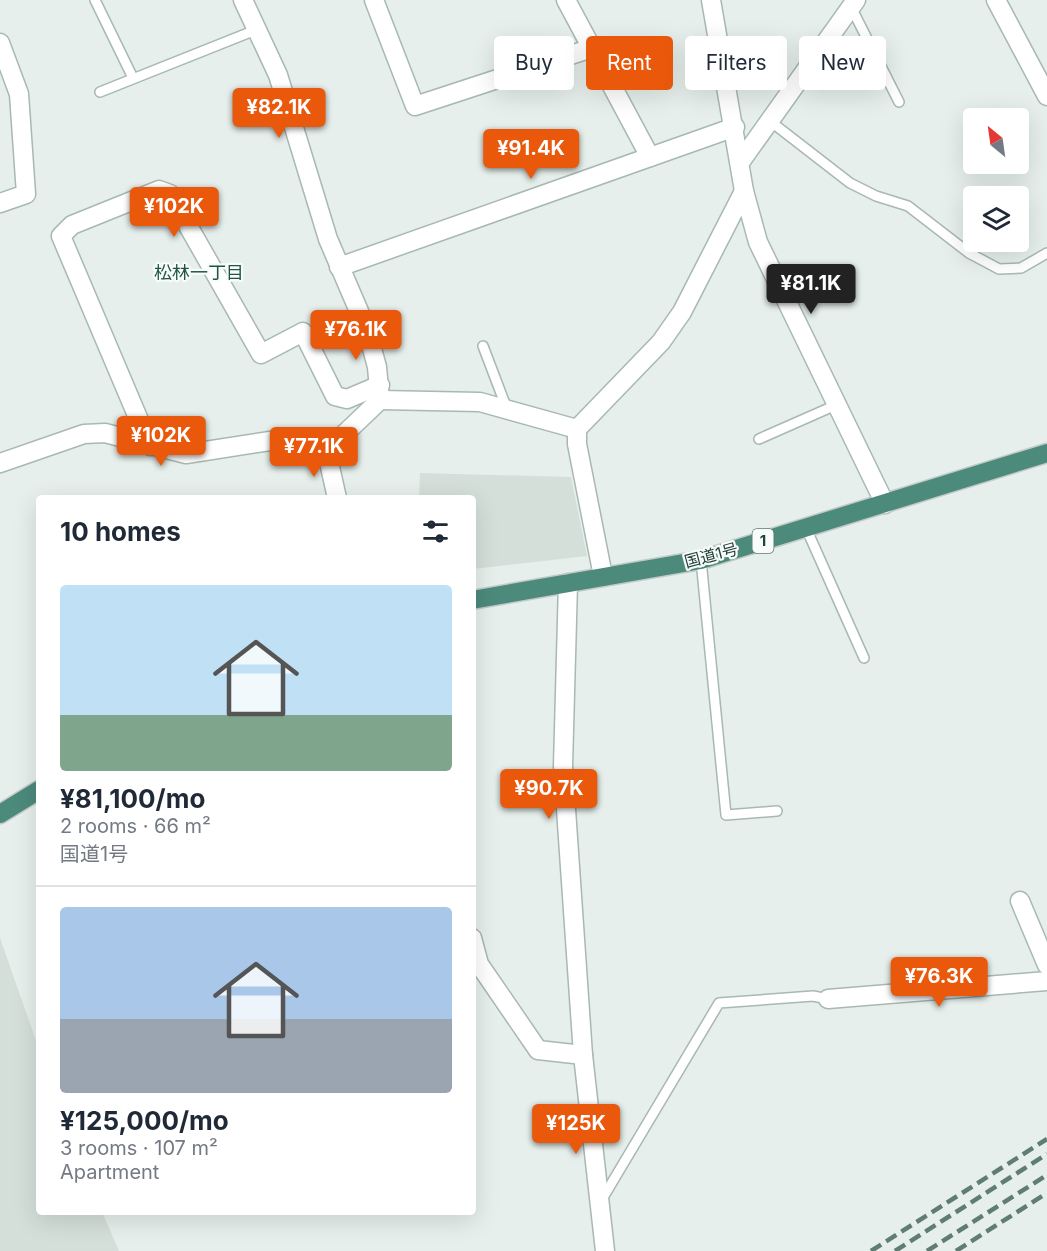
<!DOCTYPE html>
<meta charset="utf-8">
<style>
:root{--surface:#fff;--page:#f2f2f3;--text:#1f2937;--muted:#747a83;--line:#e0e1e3;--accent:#ea580c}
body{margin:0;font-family:Inter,"Noto Sans JP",sans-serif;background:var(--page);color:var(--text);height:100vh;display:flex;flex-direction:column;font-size:22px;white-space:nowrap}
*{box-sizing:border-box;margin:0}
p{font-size:20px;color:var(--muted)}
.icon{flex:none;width:33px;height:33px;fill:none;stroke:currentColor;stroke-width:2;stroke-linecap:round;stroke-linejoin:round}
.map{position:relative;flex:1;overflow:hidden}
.drawer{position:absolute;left:36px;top:495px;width:440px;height:720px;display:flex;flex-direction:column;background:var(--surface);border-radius:6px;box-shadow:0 6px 24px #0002}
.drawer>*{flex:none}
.banner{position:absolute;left:494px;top:36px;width:464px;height:54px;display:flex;gap:12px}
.needle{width:39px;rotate:331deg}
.tools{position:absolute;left:963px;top:108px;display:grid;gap:12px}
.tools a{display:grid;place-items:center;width:66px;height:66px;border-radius:6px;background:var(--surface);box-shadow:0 6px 24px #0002;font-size:30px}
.price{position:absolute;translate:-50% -51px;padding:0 14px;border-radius:6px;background:var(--accent);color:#fff;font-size:20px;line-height:39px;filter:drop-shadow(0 2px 3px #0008)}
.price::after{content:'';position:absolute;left:50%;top:36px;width:18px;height:14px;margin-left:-9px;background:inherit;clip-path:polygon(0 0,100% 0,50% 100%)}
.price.current{background:#222;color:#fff}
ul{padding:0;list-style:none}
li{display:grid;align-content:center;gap:12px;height:318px;padding:0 24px}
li+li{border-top:2px solid var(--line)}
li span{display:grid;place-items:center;height:186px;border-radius:6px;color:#555}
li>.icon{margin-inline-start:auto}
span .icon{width:108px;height:108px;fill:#fffc;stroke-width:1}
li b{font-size:26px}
h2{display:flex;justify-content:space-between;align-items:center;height:72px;padding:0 24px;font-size:26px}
.pill{padding:0 21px;border-radius:6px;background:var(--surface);box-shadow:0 6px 24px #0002;font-size:21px;line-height:54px}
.pill.current{background:var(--accent);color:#fff}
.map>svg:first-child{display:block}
.built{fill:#d4dfda}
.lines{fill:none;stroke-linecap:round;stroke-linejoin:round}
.service-casing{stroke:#a8b8b2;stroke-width:12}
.minor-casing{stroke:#a8b8b2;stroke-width:21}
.trunk-casing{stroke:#c2cac8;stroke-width:21}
.service{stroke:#fff;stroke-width:9}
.minor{stroke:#fff;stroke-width:18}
.trunk{stroke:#4c8a7c;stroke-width:18}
.rail{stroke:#5f7d75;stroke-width:4.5;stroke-dasharray:12 6;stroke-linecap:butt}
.labels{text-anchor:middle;stroke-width:4.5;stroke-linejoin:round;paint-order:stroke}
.shield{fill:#f7fbf9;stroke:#637a73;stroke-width:1.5}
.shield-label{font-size:15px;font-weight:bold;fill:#24423a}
.street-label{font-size:16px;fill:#24423a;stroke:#f7fbf9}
.neighbourhood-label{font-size:18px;fill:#1f5548;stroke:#f7fbf9}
</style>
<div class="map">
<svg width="1047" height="1251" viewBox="0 0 1047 1251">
<rect width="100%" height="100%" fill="#e6efeb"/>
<g class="built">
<path d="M 420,473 L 571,477 L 587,556 L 473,569 L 472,498 L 419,498 Z"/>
<path d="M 0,938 L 39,1049 L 39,1212 L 102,1212 L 119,1251 L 0,1251 Z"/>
</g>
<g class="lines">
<defs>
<g id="service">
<path d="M 95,0 L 133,78"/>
<path d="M 851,7 L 899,102"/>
<path d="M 100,92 L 258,29"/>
<path d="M 770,121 L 850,183 L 876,196 L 908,206 L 969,253 L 999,269 L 1021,268 L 1047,253"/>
<path d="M 483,346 L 507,409"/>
<path d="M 759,439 L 836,405"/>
<path d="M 806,528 L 864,658"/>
<path d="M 701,560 L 726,815 L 777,811"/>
<path d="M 601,1201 L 719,1003 L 813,996 L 828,999"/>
</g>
<g id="minor">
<path d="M 374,0 L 415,106 L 592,48"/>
<path d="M 566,0 L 650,157"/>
<path d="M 711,0 L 744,191 L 758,242 L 885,504"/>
<path d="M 996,0 L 1047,96"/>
<path d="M 0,43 L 19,94 L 26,194 L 0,203"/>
<path d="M 741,161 L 856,0"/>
<path d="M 339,267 L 735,127"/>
<path d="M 380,400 L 480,402 L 577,429"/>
<path d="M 150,446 L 61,236 L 72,225 L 159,190 L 170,194 L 261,354 L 303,332 L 335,396 L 347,399 L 380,385"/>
<path d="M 326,449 L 337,498"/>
<path d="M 0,463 L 84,434 L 105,433 L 186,454 L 270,441 L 326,449 L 336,442 L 380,400 L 377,367 L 367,330 L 328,239 L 278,75 L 243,0"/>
<path d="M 603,576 L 577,444 L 577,429 L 661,342 L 682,312 L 744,191"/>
<path d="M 568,583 L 563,766 L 583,1055 L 605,1251"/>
<path d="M 1020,901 L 1047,965"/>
<path d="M 472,938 L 479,964 L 538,1050 L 583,1055"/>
<path d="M 828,999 L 1047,981"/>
</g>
<g id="trunk">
<path d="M 472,600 L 701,560 L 1047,453"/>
<path d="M 0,814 L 39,790"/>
</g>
</defs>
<use href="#service" class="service-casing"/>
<use href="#minor" class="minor-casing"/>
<use href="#trunk" class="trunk-casing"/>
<use href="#service" class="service"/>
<use href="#minor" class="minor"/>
<use href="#trunk" class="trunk"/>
<g class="rail">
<path d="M 871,1251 L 1047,1139"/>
<path d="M 895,1251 L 1047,1154"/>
<path d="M 927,1251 L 1047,1175"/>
<path d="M 956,1251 L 1047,1193"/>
</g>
</g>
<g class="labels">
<rect class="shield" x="752.5" y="529" width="21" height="24" rx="4.5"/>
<g class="shield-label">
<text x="763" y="546">1</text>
</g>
<g class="street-label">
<text transform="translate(711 555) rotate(-15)" y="6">国道1号</text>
</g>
<g class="neighbourhood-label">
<text x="199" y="279">松林一丁目</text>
</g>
</g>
</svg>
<div class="tools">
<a><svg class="needle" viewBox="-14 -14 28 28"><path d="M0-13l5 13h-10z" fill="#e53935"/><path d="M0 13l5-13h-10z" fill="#747a83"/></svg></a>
<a><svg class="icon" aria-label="layers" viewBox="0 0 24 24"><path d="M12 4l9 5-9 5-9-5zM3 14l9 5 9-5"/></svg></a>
</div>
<b class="price" style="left:279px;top:139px">¥82.1K</b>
<b class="price" style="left:531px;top:180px">¥91.4K</b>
<b class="price" style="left:174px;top:238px">¥102K</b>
<b class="price current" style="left:811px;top:315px">¥81.1K</b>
<b class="price" style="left:356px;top:361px">¥76.1K</b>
<b class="price" style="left:161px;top:467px">¥102K</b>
<b class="price" style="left:314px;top:478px">¥77.1K</b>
<b class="price" style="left:549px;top:820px">¥90.7K</b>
<b class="price" style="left:939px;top:1008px">¥76.3K</b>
<b class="price" style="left:576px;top:1155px">¥125K</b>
<div class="banner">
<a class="pill">Buy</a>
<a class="pill current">Rent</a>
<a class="pill">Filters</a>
<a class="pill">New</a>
</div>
<section class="drawer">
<h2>10 homes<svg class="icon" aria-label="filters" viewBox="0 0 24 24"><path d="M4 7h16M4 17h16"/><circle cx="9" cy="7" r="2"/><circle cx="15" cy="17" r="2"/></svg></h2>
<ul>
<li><span style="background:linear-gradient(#bfe0f5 70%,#7fa58c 0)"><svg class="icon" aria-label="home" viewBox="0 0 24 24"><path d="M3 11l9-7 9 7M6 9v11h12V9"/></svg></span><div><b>¥81,100/mo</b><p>2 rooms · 66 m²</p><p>国道1号</p></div></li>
<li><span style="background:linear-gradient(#a9c7e8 60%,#9aa5b1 0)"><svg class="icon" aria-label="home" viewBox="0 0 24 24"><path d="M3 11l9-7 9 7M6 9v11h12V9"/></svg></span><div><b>¥125,000/mo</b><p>3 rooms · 107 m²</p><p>Apartment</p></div></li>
</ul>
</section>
</div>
